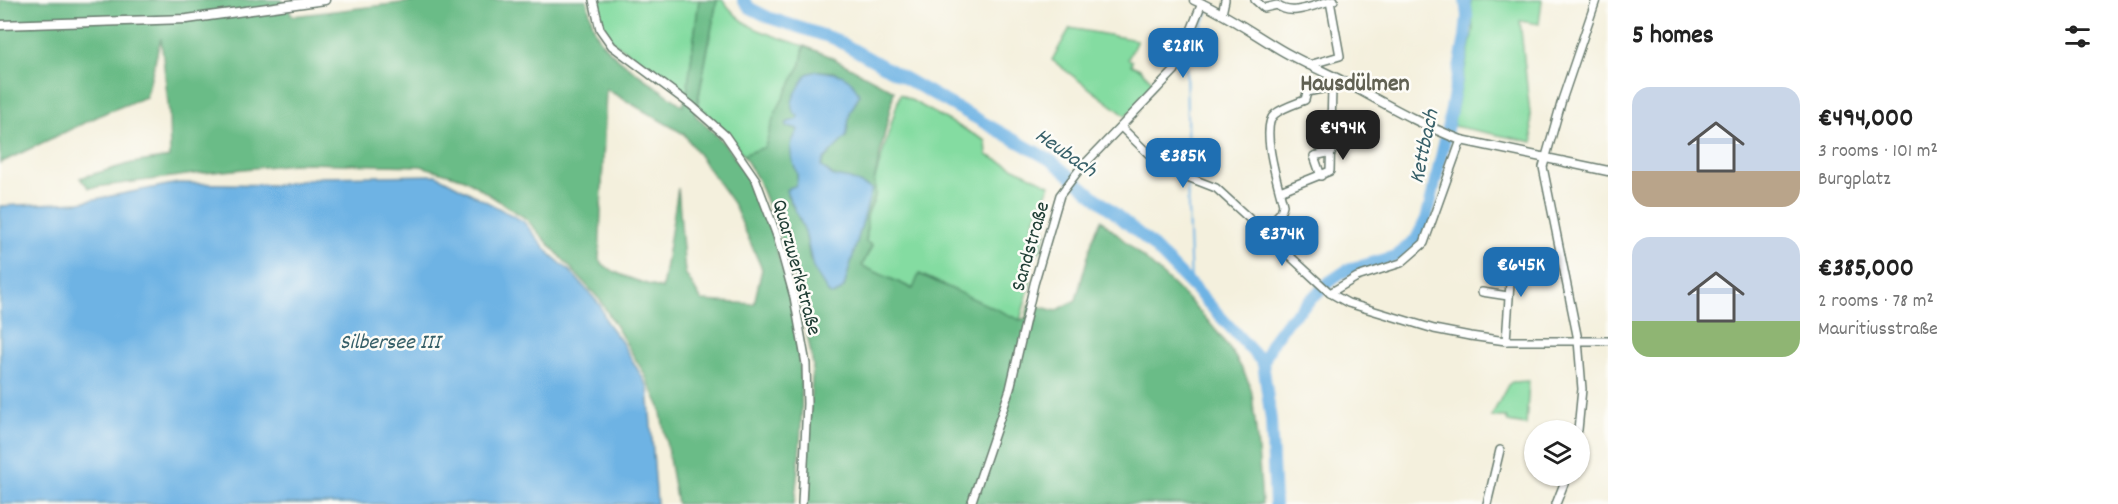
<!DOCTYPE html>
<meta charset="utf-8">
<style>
:root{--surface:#fff;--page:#f6f6f6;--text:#222;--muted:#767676;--accent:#1f6fb2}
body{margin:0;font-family:Dekko,sans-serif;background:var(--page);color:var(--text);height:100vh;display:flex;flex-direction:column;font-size:22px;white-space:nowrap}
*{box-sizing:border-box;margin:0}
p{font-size:20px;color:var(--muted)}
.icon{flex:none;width:33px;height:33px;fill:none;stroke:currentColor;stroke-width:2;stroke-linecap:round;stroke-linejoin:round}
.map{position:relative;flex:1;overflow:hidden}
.panel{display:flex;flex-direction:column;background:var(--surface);width:510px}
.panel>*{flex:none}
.tools{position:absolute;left:1524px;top:420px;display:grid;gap:12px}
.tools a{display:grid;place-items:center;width:66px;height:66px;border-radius:50%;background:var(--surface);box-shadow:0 2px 4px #0004;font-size:30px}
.price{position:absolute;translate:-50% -51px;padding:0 14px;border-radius:12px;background:var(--accent);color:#fff;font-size:20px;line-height:39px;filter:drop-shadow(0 2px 3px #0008)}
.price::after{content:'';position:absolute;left:50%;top:36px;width:18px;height:14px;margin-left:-9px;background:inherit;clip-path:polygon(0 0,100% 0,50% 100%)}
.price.selected{background:#222;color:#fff}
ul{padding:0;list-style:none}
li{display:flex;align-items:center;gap:18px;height:150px;padding:0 24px}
li span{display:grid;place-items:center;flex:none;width:168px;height:120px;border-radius:18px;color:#555}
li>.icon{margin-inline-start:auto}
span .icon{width:72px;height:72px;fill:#fffc;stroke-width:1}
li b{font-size:26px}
h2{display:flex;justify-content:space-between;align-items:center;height:72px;padding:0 24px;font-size:26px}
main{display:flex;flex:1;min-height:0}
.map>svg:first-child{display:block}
.green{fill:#84dca1;stroke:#528c6a;stroke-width:1.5}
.forest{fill:#6bbc87;stroke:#457c5e;stroke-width:1.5;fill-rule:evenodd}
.water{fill:#6eb3e4;stroke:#46788c;stroke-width:1.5}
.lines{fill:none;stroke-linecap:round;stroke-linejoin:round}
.stream{stroke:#6eb3e4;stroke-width:2}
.river{stroke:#6eb3e4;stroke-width:12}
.minor-casing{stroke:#6a7c6f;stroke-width:10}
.major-casing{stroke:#6a7c6f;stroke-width:11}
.minor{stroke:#fff;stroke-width:7}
.major{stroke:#fff;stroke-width:8}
.labels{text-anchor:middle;stroke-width:5;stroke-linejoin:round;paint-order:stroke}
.street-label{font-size:21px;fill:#1f3d34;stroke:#fdfcf7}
.water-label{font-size:22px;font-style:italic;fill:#376069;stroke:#fdfcf7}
.quarter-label{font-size:24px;font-weight:bold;fill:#616153;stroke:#fdfcf7}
</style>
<main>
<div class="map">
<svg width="1608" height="504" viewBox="0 0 1608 504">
<rect width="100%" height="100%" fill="#fdfcf7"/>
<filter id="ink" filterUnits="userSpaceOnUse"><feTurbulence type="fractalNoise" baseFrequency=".0167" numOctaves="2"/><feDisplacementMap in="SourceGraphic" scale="12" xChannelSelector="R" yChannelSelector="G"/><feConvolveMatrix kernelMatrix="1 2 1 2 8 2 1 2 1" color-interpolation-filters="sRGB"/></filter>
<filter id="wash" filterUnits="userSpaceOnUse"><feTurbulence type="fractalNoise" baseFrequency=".008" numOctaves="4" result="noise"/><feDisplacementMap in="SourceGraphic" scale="24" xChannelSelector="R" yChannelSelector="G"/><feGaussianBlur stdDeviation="1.35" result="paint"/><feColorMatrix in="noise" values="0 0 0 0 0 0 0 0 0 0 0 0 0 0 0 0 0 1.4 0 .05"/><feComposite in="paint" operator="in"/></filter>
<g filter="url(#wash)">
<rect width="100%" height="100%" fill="#f4f0dd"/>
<g class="green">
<path d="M 598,0 L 699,0 L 687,93 L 613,42 L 603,28 Z"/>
<path d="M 717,0 L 723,0 C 744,31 771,34 804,46 L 801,64 L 774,116 L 765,148 L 743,155 L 726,133 L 697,107 Z"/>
<path d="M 1471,0 L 1542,0 L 1539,24 L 1520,21 L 1533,142 L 1453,126 L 1473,30 Z"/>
<path d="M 1070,28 L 1137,40 L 1128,59 L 1132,61 L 1131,65 L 1140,69 L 1156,85 L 1126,116 L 1052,60 Z"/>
<path d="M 900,94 L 986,141 L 987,155 L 1050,185 L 1032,225 L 1046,231 L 1041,251 L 1035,253 L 1027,279 L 1031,281 L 1020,321 L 920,274 L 914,289 L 862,266 L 872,246 L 866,242 C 868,232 865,223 867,216 C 871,200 878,203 874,182 Z"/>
<path d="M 1529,381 L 1526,425 L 1508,422 L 1506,417 L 1491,417 L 1508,385 L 1512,382 Z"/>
</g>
<g class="forest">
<path d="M 0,0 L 282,0 L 293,16 L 426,0 L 587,0 C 590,13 592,28 600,40 C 611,58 663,91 683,106 L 687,93 L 699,0 L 717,0 L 695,115 C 709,128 723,140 733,155 C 774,215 798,313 801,385 C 803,424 799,465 794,504 L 677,504 L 660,407 L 644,373 L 600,300 L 525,218 L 465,179 L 421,166 L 303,163 L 194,174 L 89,188 L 80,178 L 132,163 L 170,157 L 169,113 L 161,38 L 146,97 L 107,112 L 0,163 ZM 606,89 L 684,134 L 733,203 L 762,269 L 754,304 L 702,301 L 685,273 L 678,188 L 662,289 C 645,283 609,274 599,260 Z"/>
<path d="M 804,46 L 827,55 L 894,91 L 874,182 C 878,203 871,200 867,216 C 866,223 868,232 866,242 L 872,245 L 862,266 L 913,289 L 919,274 L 1020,320 L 1026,318 L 1029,304 L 1056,311 L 1076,300 L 1093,238 L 1101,220 C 1150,264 1226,324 1250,386 C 1253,394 1253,404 1254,413 C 1258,443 1260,473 1262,504 L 803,504 L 813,365 L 801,301 L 788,256 L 757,178 L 743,155 L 765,147 L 774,116 L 801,64 ZM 818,71 L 834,72 L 859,96 L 850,113 L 846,137 L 824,159 L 821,166 L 833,176 L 850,179 L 872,189 L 844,287 L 836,294 L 810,260 L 805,231 L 787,195 L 789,188 L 795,186 L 798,181 L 796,168 L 798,130 L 796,128 L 787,127 L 786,123 L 798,119 L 807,74 Z"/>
</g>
<g class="water">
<path d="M 817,71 C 838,73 851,74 859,95 L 850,113 L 846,137 L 824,159 L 821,166 L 833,176 L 850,179 L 872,189 L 844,287 L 839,292 L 832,295 L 829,294 L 813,268 L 805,231 L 786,191 L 789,188 L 795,186 C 802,173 791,166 791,153 C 790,143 794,137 798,130 L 796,128 L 786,127 L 786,123 L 798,119 L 798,116 C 782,107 801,85 807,74 Z"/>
<path d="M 436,175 L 523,221 L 551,255 L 571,272 L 600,305 L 607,323 L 621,341 L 648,387 L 657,504 L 0,504 L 0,206 L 80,202 L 178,183 L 277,185 L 321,177 Z"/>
</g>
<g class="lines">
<g class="stream">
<path d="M 1188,173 L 1186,62 L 1208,10"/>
<path d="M 1187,182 L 1191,285"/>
</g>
<g class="river">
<path d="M 743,0 L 750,8 L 770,18 L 835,39 L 1052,161 L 1148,241 L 1196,290 L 1263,363 L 1271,420 L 1275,504"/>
<path d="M 1263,363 L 1273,341 L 1287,322 L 1329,282 L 1347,270 L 1396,256 L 1416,239 L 1426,219 L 1430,204 L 1444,144 L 1465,38 L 1467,16 L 1465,0"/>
</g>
</g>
</g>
<g filter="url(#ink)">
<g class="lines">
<defs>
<g id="minor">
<path d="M 593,0 L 600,29 L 612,46 L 691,105 L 725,135 L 756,180 L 777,236 L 794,297 L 806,364 L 807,404 L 802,504"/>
<path d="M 1255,0 L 1264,8 L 1277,5 C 1291,17 1314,5 1330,1"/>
<path d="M 1222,14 L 1225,0"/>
<path d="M 1309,65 L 1340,56 L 1330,1 L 1334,0"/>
<path d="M 1121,127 L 1162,167 L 1216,188 L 1330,293 L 1348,303 L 1434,329 L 1470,336 L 1506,341 L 1608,341"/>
<path d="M 1321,176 L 1314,156 L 1332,152"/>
<path d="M 1280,191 L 1330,171 L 1332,87 L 1336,78"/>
<path d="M 1263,231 L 1281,212 L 1283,205 C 1279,187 1259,126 1275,114 C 1282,108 1295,104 1305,100 L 1307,92 L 1332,87"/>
<path d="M 1482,292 L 1508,296"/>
<path d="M 1330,293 L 1357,277 L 1401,263 L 1424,243 L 1461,140"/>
<path d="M 1506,341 L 1512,255"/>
<path d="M 1578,430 L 1582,389 L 1578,340 L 1543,167 L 1562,100 L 1596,0"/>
<path d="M 971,504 L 1010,389 L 1034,284 L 1060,195 L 1079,170 L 1175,70 L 1202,3"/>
<path d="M 1487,504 L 1500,450"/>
<path d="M 1556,504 L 1567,476"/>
</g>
<g id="major">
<path d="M 1194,0 C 1225,13 1252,33 1281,50 C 1305,64 1330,74 1354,87 C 1391,107 1422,125 1461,140 L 1608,171"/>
<path d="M 0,25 L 187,19 L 325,0"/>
</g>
</defs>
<use href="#minor" class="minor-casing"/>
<use href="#major" class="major-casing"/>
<use href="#minor" class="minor"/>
<use href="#major" class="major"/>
</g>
</g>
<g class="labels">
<g class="street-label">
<text transform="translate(1029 246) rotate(-74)" y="7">Sandstraße</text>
<text transform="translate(798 267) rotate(75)" y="7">Quarzwerkstraße</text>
</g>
<g class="water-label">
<text transform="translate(1422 146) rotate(-78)" y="8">Kettbach</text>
<text transform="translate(1067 151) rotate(35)" y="8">Heubach</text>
<text x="390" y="348">Silbersee III</text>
</g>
<g class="quarter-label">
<text x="1355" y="90">Hausdülmen</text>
</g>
</g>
</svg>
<div class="tools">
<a><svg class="icon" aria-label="layers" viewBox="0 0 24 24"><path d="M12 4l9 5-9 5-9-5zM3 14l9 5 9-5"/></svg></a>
</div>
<b class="price" style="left:1183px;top:79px">€281K</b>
<b class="price selected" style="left:1343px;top:161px">€494K</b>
<b class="price" style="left:1183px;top:189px">€385K</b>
<b class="price" style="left:1282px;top:267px">€374K</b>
<b class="price" style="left:1521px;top:298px">€645K</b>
</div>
<section class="panel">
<h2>5 homes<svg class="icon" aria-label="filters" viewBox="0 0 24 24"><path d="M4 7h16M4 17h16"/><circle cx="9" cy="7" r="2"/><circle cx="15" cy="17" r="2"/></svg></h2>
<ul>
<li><span style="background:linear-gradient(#c9d6e8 70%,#b9a48a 0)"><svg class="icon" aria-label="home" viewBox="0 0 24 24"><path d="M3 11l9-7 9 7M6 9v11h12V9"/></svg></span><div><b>€494,000</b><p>3 rooms · 101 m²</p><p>Burgplatz</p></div></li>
<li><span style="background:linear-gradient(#c9d6e8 70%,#8fb573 0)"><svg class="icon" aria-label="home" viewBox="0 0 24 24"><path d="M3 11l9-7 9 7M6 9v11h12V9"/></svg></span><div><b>€385,000</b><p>2 rooms · 78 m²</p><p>Mauritiusstraße</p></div></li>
</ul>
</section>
</main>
